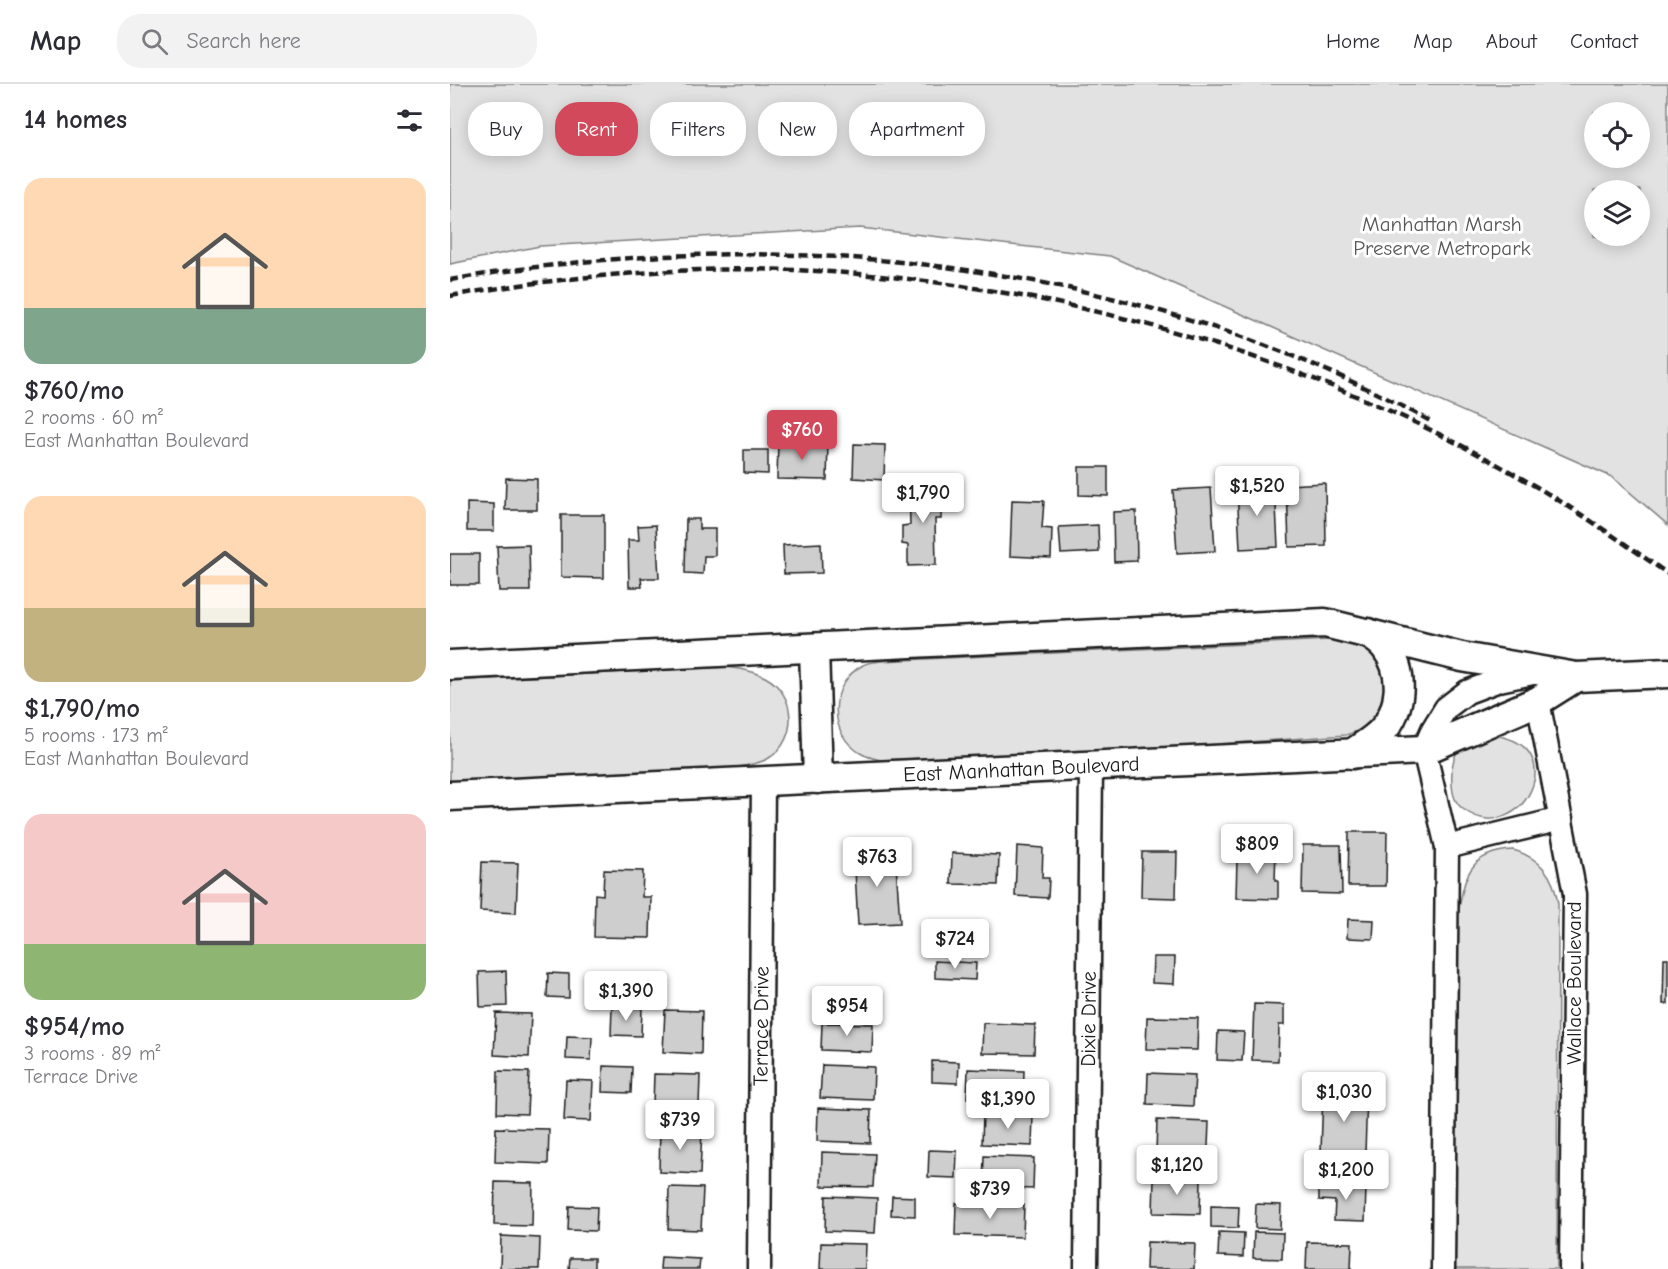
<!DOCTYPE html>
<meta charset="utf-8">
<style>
:root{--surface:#fff;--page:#f2f2f3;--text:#2b2b33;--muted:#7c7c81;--line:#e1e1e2;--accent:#d1495b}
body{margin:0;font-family:"Comic Neue",sans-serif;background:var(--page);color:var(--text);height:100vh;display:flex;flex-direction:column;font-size:22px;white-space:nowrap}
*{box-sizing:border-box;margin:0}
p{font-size:20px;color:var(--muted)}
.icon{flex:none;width:33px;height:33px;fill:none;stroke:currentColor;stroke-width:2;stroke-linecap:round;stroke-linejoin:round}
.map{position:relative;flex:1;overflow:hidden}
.side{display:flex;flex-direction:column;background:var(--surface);width:450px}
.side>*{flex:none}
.banner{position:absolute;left:18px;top:18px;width:570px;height:54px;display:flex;gap:12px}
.tools{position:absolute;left:1134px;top:18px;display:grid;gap:12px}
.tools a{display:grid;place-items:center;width:66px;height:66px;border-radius:50%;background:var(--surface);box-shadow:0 3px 15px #0003;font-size:30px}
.price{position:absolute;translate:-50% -51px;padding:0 14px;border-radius:6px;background:#fff;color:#222;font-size:20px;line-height:39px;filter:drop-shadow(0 2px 3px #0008)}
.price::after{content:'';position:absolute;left:50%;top:36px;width:18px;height:14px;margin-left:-9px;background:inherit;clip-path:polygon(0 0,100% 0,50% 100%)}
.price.selected{background:var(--accent);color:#fff}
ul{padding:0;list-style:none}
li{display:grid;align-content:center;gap:12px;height:318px;padding:0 24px}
li span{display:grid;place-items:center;height:186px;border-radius:18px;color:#555}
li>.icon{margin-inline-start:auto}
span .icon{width:108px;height:108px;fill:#fffc;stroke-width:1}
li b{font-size:26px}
h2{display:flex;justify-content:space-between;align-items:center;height:72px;padding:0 24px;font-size:26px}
.tag{padding:0 21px;border-radius:24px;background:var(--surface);box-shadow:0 3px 15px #0003;font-size:21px;line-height:54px}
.tag.selected{background:var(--accent);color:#fff}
header{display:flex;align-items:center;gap:36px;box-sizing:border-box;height:84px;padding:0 30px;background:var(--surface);border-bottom:2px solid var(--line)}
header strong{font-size:28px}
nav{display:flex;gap:33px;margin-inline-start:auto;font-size:21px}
.search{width:420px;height:54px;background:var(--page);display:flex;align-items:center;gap:15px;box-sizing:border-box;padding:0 21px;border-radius:24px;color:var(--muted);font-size:22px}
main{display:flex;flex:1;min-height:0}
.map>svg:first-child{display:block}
.green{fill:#e2e2e2;stroke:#7f7f7f;stroke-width:1.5;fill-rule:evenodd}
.building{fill:#cecece;stroke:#1c1c1c;stroke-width:1.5}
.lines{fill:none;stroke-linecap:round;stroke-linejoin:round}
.minor-casing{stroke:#1c1c1c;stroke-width:27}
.tertiary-casing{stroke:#1c1c1c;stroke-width:33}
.minor{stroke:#fff;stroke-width:22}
.tertiary{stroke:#fff;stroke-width:28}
.rail{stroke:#1c1c1c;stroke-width:4.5;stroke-dasharray:9 4.5;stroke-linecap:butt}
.labels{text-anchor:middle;stroke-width:6;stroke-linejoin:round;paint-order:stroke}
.park-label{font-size:21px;fill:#575757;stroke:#fff}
.street-label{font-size:21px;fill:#1c1c1c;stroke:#fff}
</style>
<header>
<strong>Map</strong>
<div class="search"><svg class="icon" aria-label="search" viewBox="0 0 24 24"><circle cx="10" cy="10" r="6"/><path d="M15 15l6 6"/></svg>Search here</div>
<nav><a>Home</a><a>Map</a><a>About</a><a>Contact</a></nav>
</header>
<main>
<section class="side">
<h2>14 homes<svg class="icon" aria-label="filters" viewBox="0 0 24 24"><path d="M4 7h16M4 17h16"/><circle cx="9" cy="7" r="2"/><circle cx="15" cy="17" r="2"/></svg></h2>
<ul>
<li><span style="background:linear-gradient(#ffd9b3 70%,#7fa58c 0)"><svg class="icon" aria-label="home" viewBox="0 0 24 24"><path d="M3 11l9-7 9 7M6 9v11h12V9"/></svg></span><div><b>$760/mo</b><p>2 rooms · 60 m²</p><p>East Manhattan Boulevard</p></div></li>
<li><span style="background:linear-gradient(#ffd9b3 60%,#c2b280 0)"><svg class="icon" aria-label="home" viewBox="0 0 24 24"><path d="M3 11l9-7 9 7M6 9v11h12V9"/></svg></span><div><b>$1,790/mo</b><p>5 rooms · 173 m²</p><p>East Manhattan Boulevard</p></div></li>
<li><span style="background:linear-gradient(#f6c9c9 70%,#8fb573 0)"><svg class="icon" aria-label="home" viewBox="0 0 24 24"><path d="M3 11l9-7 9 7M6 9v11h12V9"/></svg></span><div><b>$954/mo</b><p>3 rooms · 89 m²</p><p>Terrace Drive</p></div></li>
</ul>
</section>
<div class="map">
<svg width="1218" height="1185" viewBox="0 0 1218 1185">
<rect width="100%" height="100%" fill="#fff"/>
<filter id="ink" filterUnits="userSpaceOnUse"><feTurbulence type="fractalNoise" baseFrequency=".0167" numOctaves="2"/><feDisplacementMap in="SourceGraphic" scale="12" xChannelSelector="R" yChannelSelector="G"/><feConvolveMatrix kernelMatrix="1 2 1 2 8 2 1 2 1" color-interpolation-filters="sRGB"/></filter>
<g filter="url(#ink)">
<g class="green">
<path d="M 0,0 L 1218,0 L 1218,441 L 1162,393 L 660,172 L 410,144 L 90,162 L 0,180 ZM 1144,28 L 1190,28 L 1190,74 L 1144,74 ZM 1144,106 L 1190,106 L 1190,152 L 1144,152 Z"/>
<path d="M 880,556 L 905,558 L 922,568 L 935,582 L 941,601 L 929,636 L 913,645 L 896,651 L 689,666 L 430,676 C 424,674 417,673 412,670 C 377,651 378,600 413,581 C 417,578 425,578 431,577 Z"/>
<path d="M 275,583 C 289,585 302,586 315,593 C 346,609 349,655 319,674 C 308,681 291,682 279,685 L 0,698 L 0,597 Z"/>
<path d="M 1036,651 C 1129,654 1071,769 1013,725 C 1005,719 1003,711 1002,701 C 1000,669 1007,662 1036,651 Z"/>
<path d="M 1063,766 C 1091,774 1104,792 1108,820 L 1107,1185 L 1005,1185 L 1008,831 C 1014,793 1019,768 1063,766 Z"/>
</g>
<g class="building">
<path d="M 328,358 L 378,359 L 377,396 L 327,395 Z"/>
<path d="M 404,360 L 435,361 L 434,396 L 403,394 Z"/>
<path d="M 294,366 L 318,366 L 318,390 L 294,389 Z"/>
<path d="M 629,383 L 658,383 L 658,412 L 629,411 Z"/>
<path d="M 56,394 L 87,395 L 87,426 L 55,426 Z"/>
<path d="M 491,399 L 491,435 L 485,435 L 486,481 L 458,482 L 458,461 L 452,460 L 452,442 L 460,441 L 459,400 Z"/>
<path d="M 875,399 L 876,462 L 839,463 L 837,401 Z"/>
<path d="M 825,401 L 828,463 L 790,465 L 787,403 Z"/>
<path d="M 761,404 L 765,467 L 727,469 L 723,406 Z"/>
<path d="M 562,416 L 594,417 L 592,444 L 602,445 L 601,474 L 560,472 Z"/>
<path d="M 17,419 L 44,420 L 44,447 L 17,447 Z"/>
<path d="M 686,427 L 687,477 L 664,478 L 663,428 Z"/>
<path d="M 111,431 L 154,431 L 154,494 L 111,493 Z"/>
<path d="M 236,435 L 249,435 L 249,445 L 265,445 L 265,472 L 254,472 L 253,490 L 235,489 Z"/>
<path d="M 206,441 L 209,494 L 191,494 L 192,503 L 179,503 L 178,456 L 189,456 L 188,442 Z"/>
<path d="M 648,441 L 649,468 L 611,470 L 609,443 Z"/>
<path d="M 371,459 L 372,489 L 334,490 L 333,461 Z"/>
<path d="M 79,461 L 80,507 L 49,507 L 47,462 Z"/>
<rect x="0" y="470" width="29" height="31"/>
<path d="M 899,748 L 937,748 L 936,802 L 898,802 Z"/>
<path d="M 853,761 L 891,761 L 892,810 L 852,809 Z"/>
<path d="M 567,762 L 593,764 L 592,794 L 599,794 L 598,814 L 565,812 Z"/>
<path d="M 793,764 L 826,765 L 825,797 L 828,797 L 828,815 L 786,814 L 787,775 L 793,774 Z"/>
<path d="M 445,766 L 450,839 L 408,841 L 404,768 Z"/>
<path d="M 692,768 L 727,768 L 726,814 L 691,813 Z"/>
<path d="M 502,769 L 549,771 L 548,801 L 501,800 Z"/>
<path d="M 32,778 L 68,779 L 66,829 L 30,827 Z"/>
<path d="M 154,786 L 193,787 L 192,813 L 201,813 L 200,854 L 144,853 L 145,810 L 153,811 Z"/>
<path d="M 898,835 L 924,836 L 923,855 L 897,854 Z"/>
<path d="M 703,873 L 725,873 L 724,900 L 702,899 Z"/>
<path d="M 1214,874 L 1218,874 L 1218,920 L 1213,920 Z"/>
<path d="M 485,877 L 526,879 L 525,896 L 485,894 Z"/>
<path d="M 56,887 L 57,922 L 30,923 L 29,888 Z"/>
<path d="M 98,889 L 119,890 L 119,914 L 97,913 Z"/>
<path d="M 804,920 L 834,921 L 834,941 L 829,941 L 828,977 L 802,976 Z"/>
<path d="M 162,923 L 192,924 L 191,952 L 161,951 Z"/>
<path d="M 215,926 L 252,927 L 251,970 L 213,968 Z"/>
<path d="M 46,929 L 81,930 L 79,973 L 44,971 Z"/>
<path d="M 697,933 L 748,934 L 747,966 L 696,965 Z"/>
<path d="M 372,939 L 423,940 L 422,968 L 371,966 Z"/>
<path d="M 533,939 L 585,941 L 584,970 L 532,969 Z"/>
<path d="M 768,947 L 794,948 L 792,977 L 767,976 Z"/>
<path d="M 117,952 L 142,953 L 141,976 L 116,975 Z"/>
<path d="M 482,977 L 509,978 L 508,999 L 482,998 Z"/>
<path d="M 372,981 L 424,983 L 423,1016 L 370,1014 Z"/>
<path d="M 153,982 L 182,983 L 181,1009 L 152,1008 Z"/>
<path d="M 518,985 L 574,987 L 573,1016 L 517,1014 Z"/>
<path d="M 48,987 L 79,988 L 77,1030 L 47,1029 Z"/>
<path d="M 698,989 L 745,991 L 743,1022 L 697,1020 Z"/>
<path d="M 204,990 L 250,991 L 249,1022 L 203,1021 Z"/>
<path d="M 116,996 L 143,997 L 141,1037 L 114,1036 Z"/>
<path d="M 873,1008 L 917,1010 L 915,1069 L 871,1068 Z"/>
<path d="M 368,1024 L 421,1026 L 420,1059 L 367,1057 Z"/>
<path d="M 533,1029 L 583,1031 L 582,1062 L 532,1060 Z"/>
<path d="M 707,1036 L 759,1038 L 757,1086 L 720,1085 L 721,1070 L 706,1069 Z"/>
<path d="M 46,1044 L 99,1045 L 98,1080 L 45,1078 Z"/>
<path d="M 210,1045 L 252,1046 L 250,1090 L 209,1088 Z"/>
<path d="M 479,1066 L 507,1067 L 506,1094 L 478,1093 Z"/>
<path d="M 372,1068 L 425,1070 L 423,1103 L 371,1102 Z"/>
<path d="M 534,1072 L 584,1074 L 583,1105 L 533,1103 Z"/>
<path d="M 704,1094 L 751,1095 L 750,1130 L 703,1129 Z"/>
<path d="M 45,1098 L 83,1099 L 82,1142 L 44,1141 Z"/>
<path d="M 869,1100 L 916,1101 L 915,1137 L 884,1136 L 885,1117 L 869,1116 Z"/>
<path d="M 219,1103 L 253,1104 L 251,1146 L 218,1145 Z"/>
<path d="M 376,1112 L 427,1114 L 425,1149 L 375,1147 Z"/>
<path d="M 442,1112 L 465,1113 L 465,1132 L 441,1131 Z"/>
<path d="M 506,1119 L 574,1121 L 573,1153 L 505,1151 Z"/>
<path d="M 806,1120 L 831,1121 L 830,1145 L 805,1144 Z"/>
<path d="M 119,1122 L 147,1123 L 146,1147 L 118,1146 Z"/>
<path d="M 761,1122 L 789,1123 L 788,1144 L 761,1143 Z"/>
<path d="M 769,1148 L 794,1149 L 793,1173 L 768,1172 Z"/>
<path d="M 804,1148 L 833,1149 L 832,1175 L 803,1174 Z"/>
<path d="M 51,1152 L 90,1154 L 89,1185 L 50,1185 Z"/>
<path d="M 697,1158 L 745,1159 L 744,1185 L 696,1185 Z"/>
<path d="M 857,1158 L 902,1159 L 901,1185 L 856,1185 Z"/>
<path d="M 371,1159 L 416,1160 L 415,1185 L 370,1185 Z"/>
<path d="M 211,1173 L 250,1175 L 249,1185 L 210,1185 Z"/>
<path d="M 120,1174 L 144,1174 L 144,1185 L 119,1185 Z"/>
</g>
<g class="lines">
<defs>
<g id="minor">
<path d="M 1088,617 L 1125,810 L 1121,1185"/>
<path d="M 997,763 L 1111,735"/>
<path id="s1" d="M 309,1185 L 313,698"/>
<path id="s2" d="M 636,1185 L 641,683"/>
<path d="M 993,1185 L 997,763 L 974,666 L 983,645 L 996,624 L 1017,608 L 1049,596 L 1083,589"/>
</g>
<g id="tertiary">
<path d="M 364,564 L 368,695"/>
<path d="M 0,581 L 875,539 L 1012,573 L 1126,593 L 1218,589"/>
<path d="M 902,670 C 911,663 924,656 932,647 C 952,625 955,589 936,564 C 932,558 924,553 918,549"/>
<path id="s3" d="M 0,712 L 974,666 L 1088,617 L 1126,593"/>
</g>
</defs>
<use href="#minor" class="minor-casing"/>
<use href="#tertiary" class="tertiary-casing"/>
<use href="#minor" class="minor"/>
<use href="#tertiary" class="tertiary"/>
<g class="rail">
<path d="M 0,196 C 329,138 686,175 982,338"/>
<path d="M 0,212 C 120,191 244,181 366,187 C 625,202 884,279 1105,414 C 1144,438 1181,464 1218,490"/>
</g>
</g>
</g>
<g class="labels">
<g class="park-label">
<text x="992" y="147">Manhattan Marsh<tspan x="992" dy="24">Preserve Metropark</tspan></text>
</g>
<g class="street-label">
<text dy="7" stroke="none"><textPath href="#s3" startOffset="572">East Manhattan Boulevard</textPath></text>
<text transform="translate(1124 899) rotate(-90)" y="7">Wallace Boulevard</text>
<text dy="7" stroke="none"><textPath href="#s2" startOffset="250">Dixie Drive</textPath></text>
<text dy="7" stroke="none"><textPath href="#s1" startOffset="243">Terrace Drive</textPath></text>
</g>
</g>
</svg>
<div class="tools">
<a><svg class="icon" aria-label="locate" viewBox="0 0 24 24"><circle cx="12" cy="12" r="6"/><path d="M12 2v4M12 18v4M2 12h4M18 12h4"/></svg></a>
<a><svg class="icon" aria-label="layers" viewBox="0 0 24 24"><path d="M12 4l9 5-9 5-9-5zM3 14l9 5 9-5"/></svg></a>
</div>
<b class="price selected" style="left:352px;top:377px">$760</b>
<b class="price" style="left:807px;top:433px">$1,520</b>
<b class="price" style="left:473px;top:440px">$1,790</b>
<b class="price" style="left:807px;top:791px">$809</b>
<b class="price" style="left:427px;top:804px">$763</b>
<b class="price" style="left:505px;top:886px">$724</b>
<b class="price" style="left:176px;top:938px">$1,390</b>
<b class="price" style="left:397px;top:953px">$954</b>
<b class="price" style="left:894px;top:1039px">$1,030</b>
<b class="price" style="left:558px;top:1046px">$1,390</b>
<b class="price" style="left:230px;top:1067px">$739</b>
<b class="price" style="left:727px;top:1112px">$1,120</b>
<b class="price" style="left:896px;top:1117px">$1,200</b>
<b class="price" style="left:540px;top:1136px">$739</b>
<div class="banner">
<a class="tag">Buy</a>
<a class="tag selected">Rent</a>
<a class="tag">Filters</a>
<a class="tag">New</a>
<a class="tag">Apartment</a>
</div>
</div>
</main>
